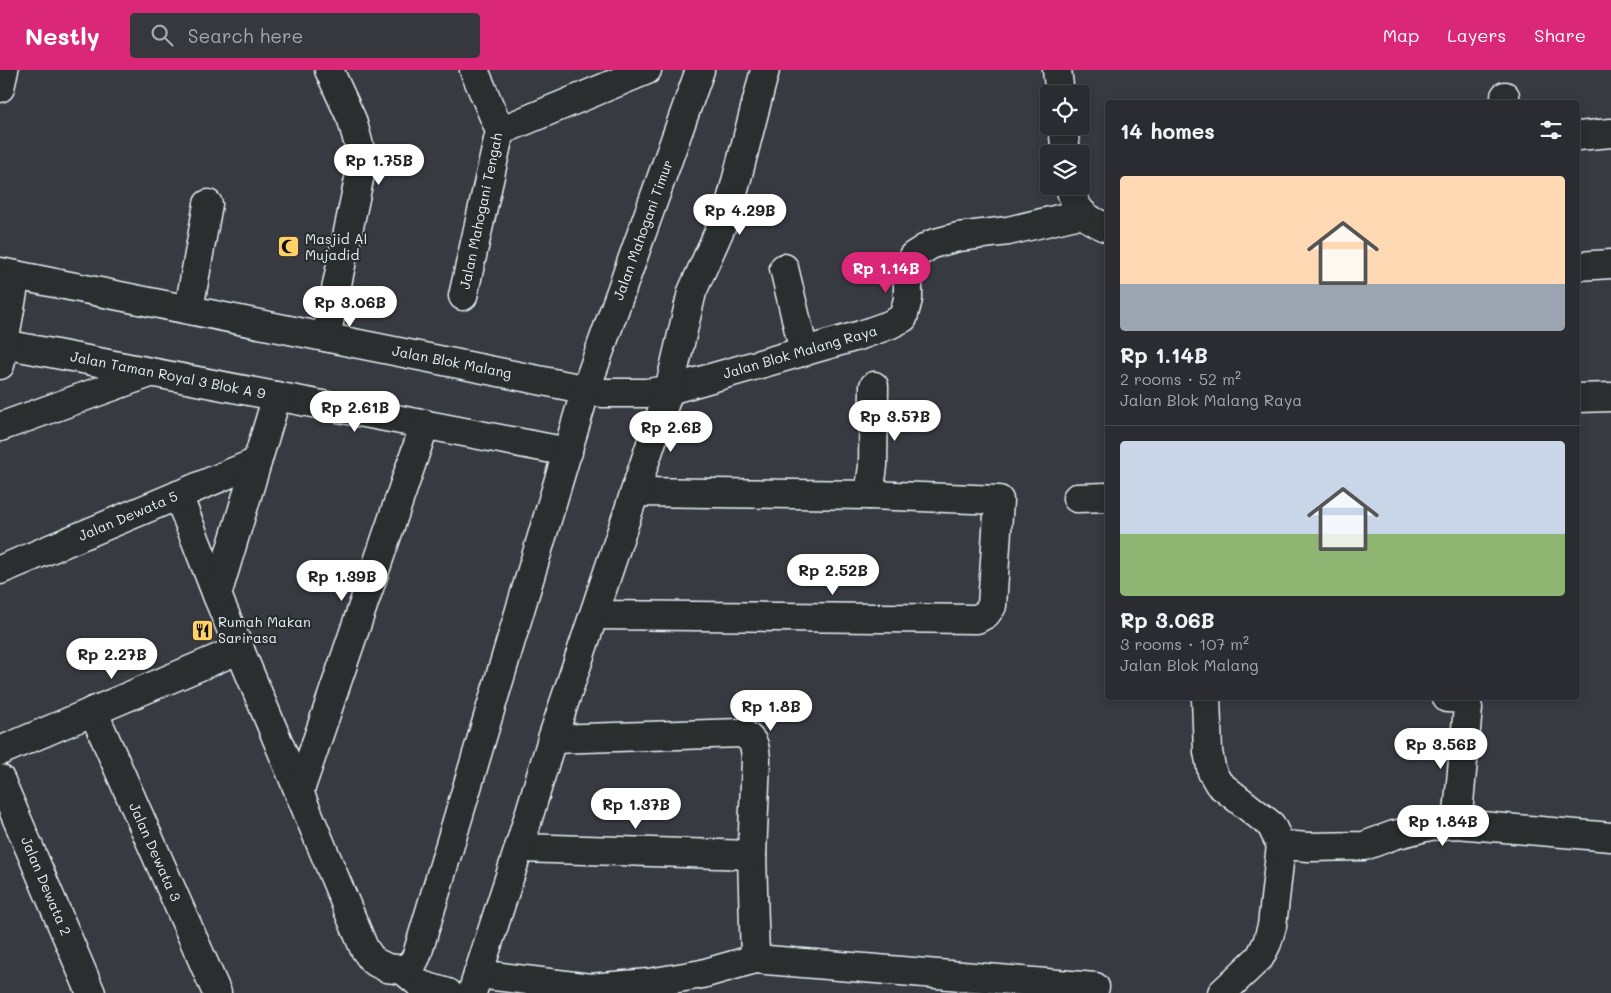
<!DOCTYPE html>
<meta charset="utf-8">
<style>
:root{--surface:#2a2c31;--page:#36383d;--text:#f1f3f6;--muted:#a5a7ab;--line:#46484d;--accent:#db2777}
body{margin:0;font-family:Mali,sans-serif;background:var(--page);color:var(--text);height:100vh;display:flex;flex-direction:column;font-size:19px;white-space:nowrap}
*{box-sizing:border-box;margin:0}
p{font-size:16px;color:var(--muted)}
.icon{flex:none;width:28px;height:28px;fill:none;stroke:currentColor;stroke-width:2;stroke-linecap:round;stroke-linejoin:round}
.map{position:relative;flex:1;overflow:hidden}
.sheet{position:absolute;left:1105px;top:30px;width:475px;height:600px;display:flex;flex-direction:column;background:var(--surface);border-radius:5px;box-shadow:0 2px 8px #0003,0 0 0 1px var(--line)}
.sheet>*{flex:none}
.fabs{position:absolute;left:1040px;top:15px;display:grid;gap:10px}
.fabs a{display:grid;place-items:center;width:50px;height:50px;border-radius:5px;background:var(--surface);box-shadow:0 2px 8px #0003,0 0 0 1px var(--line);font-size:25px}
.price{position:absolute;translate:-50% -42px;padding:0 11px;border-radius:18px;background:#fff;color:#222;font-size:16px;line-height:32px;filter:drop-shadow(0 1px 2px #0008)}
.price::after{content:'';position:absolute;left:50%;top:30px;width:15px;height:11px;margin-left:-8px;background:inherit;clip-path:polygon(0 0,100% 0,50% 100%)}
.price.active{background:var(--accent);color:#fff}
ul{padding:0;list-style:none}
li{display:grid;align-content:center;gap:10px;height:265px;padding:0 15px}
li+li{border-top:1px solid var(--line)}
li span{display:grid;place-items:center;height:155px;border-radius:5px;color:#555}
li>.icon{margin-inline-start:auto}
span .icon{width:90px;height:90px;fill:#fffc;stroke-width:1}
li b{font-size:21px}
h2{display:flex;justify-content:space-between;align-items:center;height:60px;padding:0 15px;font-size:21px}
header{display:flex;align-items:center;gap:30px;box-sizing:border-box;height:70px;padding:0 25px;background:var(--accent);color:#fff}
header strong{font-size:24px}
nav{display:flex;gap:28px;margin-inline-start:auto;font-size:18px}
.search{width:350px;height:45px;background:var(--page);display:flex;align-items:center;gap:12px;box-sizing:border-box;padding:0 18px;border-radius:5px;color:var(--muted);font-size:19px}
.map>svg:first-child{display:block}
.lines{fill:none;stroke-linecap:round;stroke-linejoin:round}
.minor-casing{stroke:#e8f1f8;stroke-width:31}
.minor{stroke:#2a2d2e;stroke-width:28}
.labels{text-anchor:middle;stroke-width:4.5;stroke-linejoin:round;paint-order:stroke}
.street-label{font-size:14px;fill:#e8f1f8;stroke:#2a2d2e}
.poi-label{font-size:14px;fill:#e8f1f8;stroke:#2a2d2e;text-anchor:start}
</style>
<header>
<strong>Nestly</strong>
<div class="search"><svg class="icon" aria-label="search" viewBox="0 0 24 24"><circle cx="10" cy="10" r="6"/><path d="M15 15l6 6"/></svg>Search here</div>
<nav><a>Map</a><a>Layers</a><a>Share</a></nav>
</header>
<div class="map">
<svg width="1611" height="923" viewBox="0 0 1611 923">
<rect width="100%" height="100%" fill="#383a41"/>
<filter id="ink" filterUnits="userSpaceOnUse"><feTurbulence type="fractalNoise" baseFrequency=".02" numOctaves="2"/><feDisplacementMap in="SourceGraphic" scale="10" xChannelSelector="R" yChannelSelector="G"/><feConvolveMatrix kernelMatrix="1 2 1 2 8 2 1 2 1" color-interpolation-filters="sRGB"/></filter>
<g filter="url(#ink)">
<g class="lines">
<defs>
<g id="minor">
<path d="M 1057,0 L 1060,24"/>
<path d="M 0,18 L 4,0"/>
<path d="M 1505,32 L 1505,26"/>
<path d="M 1063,56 L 1066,84"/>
<path d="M 500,61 L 647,0"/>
<path d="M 1578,66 L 1611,63"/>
<path d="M 1070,116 C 1074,140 1085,149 1108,158"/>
<path d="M 1578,196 L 1611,194"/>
<path d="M 784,198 L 804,282"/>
<path d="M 0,202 L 603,323 L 646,323 L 669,320 L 861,265 L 889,255 L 903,248 L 908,229 L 908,200 L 913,186 L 932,174 L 958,167 L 1008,161 L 1080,144"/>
<path d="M 463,226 L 500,61 L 474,0"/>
<path d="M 189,239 L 208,134"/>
<path d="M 326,267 L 363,90 L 352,50 L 329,0"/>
<path d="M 4,274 L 568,382"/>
<path d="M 0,295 L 16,205"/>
<path d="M 1578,328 L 1611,327"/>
<path d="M 0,357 L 150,303"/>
<path d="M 178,425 L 217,525 L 364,878 L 373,891 L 387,898 L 403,900 L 421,915 L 448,923"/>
<path d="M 869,425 L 873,396 L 874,316"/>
<path d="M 1077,428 L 1108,427"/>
<path d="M 0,500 L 257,392"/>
<path d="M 217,525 L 277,326"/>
<path d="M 595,545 L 977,549 L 986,544 L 992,536 L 999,430 L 869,425 L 636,422"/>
<path d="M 1206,628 L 1208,682 L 1212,702 L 1219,714 L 1271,755 L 1281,775 L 1272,856 L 1267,873 L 1260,887 L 1222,923"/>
<path d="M 1447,628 C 1457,628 1464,629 1468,638 L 1457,754"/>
<path d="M 93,641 L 217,923"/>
<path d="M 552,669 L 742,663 C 755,671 755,676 756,690 L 752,785 L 755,889"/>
<path d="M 0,681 L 240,579"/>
<path d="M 0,709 L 91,923"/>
<path d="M 299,723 L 425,354"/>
<path d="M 1281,775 L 1309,777 L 1364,776 L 1394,765 L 1430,756 L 1457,754 L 1611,767"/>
<path d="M 519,778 L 752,785"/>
<path d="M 403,900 L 413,893 L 417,885 L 586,319 L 700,0"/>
<path d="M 478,904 L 590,918 L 649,913 L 702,904 L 755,889 L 1095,917"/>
<path d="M 472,923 L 519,778 L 552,669 L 669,320 L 692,222 L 729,139 L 765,0"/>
</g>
</defs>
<use href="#minor" class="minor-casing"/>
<use href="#minor" class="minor"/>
</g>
</g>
<defs>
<symbol id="mosque-square" viewBox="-11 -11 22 22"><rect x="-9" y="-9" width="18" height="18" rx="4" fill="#ffd166" stroke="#2a2d2e"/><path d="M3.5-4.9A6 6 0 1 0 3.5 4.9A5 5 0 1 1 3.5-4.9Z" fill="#111"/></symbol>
<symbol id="restaurant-square" viewBox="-11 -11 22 22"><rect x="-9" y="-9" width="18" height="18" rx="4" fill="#ffd166" stroke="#2a2d2e"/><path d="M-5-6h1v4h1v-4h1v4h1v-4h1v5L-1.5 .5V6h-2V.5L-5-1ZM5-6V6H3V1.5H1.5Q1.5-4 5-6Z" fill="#111"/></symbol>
</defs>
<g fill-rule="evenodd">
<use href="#mosque-square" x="276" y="164" width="25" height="25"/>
<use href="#restaurant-square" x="190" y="548" width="25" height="25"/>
</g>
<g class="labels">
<g class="street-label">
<text transform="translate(481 141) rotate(-78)" y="5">Jalan Mahogani Tengah</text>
<text transform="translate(643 160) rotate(-70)" y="5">Jalan Mahogani Timur</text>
<text transform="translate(800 282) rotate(-16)" y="5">Jalan Blok Malang Raya</text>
<text transform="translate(452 292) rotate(11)" y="5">Jalan Blok Malang</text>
<text transform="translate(168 305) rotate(11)" y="5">Jalan Taman Royal 3 Blok A 9</text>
<text transform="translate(128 446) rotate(-23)" y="5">Jalan Dewata 5</text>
<text transform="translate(155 782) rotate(66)" y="5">Jalan Dewata 3</text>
<text transform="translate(46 816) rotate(67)" y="5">Jalan Dewata 2</text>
</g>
<g class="poi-label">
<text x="305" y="174">Masjid Al<tspan x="305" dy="16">Mujadid</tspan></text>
<text x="218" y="557">Rumah Makan<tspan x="218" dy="16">Sarirasa</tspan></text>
</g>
</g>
</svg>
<div class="fabs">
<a><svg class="icon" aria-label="locate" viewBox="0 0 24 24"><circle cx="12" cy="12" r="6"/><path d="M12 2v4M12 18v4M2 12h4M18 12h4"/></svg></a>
<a><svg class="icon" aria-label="layers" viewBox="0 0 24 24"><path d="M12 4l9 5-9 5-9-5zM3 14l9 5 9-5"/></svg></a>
</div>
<b class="price" style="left:379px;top:116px">Rp 1.75B</b>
<b class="price" style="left:740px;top:166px">Rp 4.29B</b>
<b class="price active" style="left:886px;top:224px">Rp 1.14B</b>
<b class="price" style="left:350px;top:258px">Rp 3.06B</b>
<b class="price" style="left:355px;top:363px">Rp 2.61B</b>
<b class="price" style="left:895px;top:372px">Rp 3.57B</b>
<b class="price" style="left:671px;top:383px">Rp 2.6B</b>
<b class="price" style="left:833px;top:526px">Rp 2.52B</b>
<b class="price" style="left:342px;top:532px">Rp 1.39B</b>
<b class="price" style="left:112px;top:610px">Rp 2.27B</b>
<b class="price" style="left:771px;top:662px">Rp 1.8B</b>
<b class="price" style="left:1441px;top:700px">Rp 3.56B</b>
<b class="price" style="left:636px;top:760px">Rp 1.37B</b>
<b class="price" style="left:1443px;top:777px">Rp 1.84B</b>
<section class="sheet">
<h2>14 homes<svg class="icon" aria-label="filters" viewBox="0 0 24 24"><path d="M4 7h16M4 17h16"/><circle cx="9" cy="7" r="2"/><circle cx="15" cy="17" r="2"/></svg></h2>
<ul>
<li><span style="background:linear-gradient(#ffd9b3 70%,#9aa5b1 0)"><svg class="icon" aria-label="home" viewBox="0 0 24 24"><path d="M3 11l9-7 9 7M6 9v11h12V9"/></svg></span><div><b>Rp 1.14B</b><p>2 rooms · 52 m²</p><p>Jalan Blok Malang Raya</p></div></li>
<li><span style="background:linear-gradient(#c9d6e8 60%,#8fb573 0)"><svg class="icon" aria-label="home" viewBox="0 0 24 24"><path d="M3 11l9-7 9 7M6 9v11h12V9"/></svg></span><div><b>Rp 3.06B</b><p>3 rooms · 107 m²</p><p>Jalan Blok Malang</p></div></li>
</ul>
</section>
</div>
